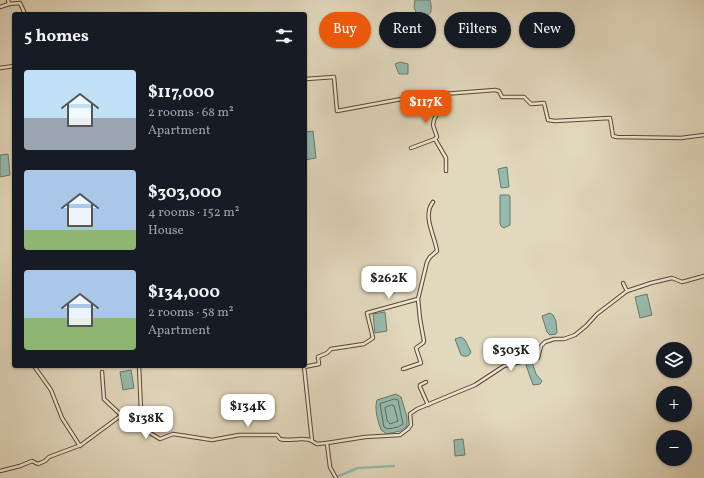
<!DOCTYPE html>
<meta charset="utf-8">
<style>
:root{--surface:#171b24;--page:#242831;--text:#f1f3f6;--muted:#9ea1a6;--accent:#ea580c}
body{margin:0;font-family:Vollkorn,serif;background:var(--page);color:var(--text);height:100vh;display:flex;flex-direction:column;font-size:15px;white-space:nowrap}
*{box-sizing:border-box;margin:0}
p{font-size:13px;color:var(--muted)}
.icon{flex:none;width:22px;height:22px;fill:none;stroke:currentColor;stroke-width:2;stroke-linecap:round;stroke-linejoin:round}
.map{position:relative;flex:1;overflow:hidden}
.sheet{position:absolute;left:12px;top:12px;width:295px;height:356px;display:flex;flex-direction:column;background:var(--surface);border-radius:4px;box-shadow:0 1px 3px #0004}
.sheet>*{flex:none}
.top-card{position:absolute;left:319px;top:12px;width:325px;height:36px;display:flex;gap:8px}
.tools{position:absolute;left:656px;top:342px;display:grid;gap:8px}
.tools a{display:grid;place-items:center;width:36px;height:36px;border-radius:50%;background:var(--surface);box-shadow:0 1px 3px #0004;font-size:20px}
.price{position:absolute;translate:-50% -34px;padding:0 9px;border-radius:8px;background:#fff;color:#222;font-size:13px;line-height:26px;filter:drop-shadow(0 1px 2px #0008)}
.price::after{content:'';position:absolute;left:50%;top:24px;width:12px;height:9px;margin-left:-6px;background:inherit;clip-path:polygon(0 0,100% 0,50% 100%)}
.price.on{background:var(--accent);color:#fff}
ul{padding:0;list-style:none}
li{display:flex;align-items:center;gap:12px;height:100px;padding:0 12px}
li span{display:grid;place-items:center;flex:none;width:112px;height:80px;border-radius:4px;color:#555}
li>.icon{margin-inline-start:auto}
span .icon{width:48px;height:48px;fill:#fffc;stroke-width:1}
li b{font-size:17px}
h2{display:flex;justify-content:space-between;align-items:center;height:48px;padding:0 12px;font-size:17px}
.tag{padding:0 14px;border-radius:18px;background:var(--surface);box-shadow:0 1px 3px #0004;font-size:14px;line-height:36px}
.tag.on{background:var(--accent);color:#fff}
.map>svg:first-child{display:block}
.water{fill:#95baaf;stroke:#6c7869}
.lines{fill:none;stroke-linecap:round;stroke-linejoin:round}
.shore{stroke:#626758;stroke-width:1}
.canal{stroke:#95baaf;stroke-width:2.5}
.minor-casing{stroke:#5c452f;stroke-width:4.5}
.minor{stroke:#ece6d4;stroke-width:2.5}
</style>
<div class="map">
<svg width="704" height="478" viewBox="0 0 704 478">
<rect width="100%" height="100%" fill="#e2d8bd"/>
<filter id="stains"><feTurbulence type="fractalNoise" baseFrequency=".005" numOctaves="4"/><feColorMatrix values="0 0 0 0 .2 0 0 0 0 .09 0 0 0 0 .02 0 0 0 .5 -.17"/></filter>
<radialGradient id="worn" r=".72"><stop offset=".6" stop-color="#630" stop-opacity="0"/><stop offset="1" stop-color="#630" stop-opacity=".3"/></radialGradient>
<g class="water">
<path d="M 415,0 L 430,0 C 433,12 431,19 417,15 L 414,7 Z"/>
<path d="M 400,62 L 408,64 L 408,74 L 399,74 L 395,64 Z"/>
<path d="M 313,131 L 316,158 L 305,160 L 305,132 Z"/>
<path d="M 8,154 L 10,175 L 0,177 L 0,155 Z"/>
<path d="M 507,167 L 509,187 L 501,188 L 498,169 Z"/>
<path d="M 500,195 L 509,195 L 510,197 L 510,225 L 504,228 L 501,226 L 500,223 Z"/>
<path d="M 647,294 L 652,315 L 640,318 L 635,297 Z"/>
<path d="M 385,312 L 387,331 L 375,333 L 373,314 Z"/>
<path d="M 550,313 L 553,315 L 556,321 L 557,332 L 556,334 L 550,335 L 547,332 L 542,316 Z"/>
<path d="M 461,337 L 465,340 L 471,352 C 469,357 465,357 461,355 L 455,339 Z"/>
<path d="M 532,362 L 536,374 L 542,381 L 540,384 L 533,385 L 526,365 L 527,363 Z"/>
<path d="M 131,370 L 134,388 L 123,390 L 120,372 Z"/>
<path d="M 396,394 L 401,397 L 407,417 L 407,426 L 400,431 L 387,434 L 381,430 C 378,421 374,409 377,400 Z"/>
<path d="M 463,439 L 465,455 L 455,456 L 454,440 Z"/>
</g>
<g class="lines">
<g class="shore">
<path d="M 395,399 L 398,400 L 403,424 L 398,427 L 388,429 L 384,427 L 380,404 Z"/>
<path d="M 392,405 L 394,406 L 398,421 L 390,424 L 387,420 L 385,408 Z"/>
</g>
<path class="canal" d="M 334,478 L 358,468 L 394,466"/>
<defs>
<g id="minor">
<path d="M 9,4 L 20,3 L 25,14"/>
<path d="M 0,7 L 9,4 L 8,0"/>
<path d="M 0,68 L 14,66"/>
<path d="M 306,79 L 334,77 L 337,111 L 418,96 L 495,90 L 499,91 L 502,97 L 524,97 L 531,104 L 544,103 L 548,120 L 555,121 L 610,118 L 613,136 L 617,137 L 681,138 L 704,135"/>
<path d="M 435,139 L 446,158 L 446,171"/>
<path d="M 411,148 L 435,139 L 437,137 L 433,125 L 434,120 L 439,110 L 437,94"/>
<path d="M 623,283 L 627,291"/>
<path d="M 34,366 L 51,390 L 62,418 L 80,446"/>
<path d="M 304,366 L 312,441 L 317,444 L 327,443"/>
<path d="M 304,367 L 319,364 L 318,357 L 327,353 L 331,349 L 364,344 L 373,338 L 367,313 L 418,299 L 427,262 L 430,257 L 437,251 C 435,236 422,216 433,202"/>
<path d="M 403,369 L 421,363 L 416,348 L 423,343 L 424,341 L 420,319 L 418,299"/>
<path d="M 102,372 L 104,399 L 121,415"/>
<path d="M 426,382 L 420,385 L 420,387 L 428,405"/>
<path d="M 123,414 L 135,424 L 160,439 L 173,434 L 212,440 L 239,435 L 277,435 L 280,439 C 290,442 304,436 312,441"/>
<path d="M 0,471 L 20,466 L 32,461 L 38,464 L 45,461 L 49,457 L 81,445 L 123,414 L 141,411 L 139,366"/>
<path d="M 336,478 L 330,467 L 327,443 L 365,437 L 400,435 L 408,429 L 411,425 L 410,414 L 417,409 L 475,385 L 504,366 L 538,358 L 541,346 L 545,342 L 554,339 L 564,339 L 575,335 L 586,326 L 597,314 L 627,291 L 651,283 L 672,278 L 682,282 L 704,276"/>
</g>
</defs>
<use href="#minor" class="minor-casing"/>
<use href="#minor" class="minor"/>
</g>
<rect width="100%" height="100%" filter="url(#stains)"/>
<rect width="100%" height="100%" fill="url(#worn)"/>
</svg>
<div class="tools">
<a><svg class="icon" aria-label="layers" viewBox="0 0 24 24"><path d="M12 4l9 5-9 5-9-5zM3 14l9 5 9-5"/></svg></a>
<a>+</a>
<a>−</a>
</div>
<b class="price on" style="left:426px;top:124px">$117K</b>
<b class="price" style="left:389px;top:300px">$262K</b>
<b class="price" style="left:511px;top:372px">$303K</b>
<b class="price" style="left:248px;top:428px">$134K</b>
<b class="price" style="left:146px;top:440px">$138K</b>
<div class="top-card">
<a class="tag on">Buy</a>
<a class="tag">Rent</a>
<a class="tag">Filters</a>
<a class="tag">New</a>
</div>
<section class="sheet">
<h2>5 homes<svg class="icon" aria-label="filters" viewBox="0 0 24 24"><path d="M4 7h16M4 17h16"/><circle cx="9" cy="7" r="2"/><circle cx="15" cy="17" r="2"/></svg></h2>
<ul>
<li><span style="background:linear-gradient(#bfe0f5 60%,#9aa5b1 0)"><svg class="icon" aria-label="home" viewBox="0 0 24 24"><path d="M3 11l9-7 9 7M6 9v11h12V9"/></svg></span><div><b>$117,000</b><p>2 rooms · 68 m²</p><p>Apartment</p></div></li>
<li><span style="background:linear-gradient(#a9c7e8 75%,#8fb573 0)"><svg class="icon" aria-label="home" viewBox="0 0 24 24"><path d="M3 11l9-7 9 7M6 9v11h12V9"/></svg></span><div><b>$303,000</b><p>4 rooms · 152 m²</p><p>House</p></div></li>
<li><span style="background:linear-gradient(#a9c7e8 60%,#8fb573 0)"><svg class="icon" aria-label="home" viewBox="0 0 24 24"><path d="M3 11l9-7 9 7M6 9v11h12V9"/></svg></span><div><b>$134,000</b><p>2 rooms · 58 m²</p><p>Apartment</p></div></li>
</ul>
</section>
</div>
